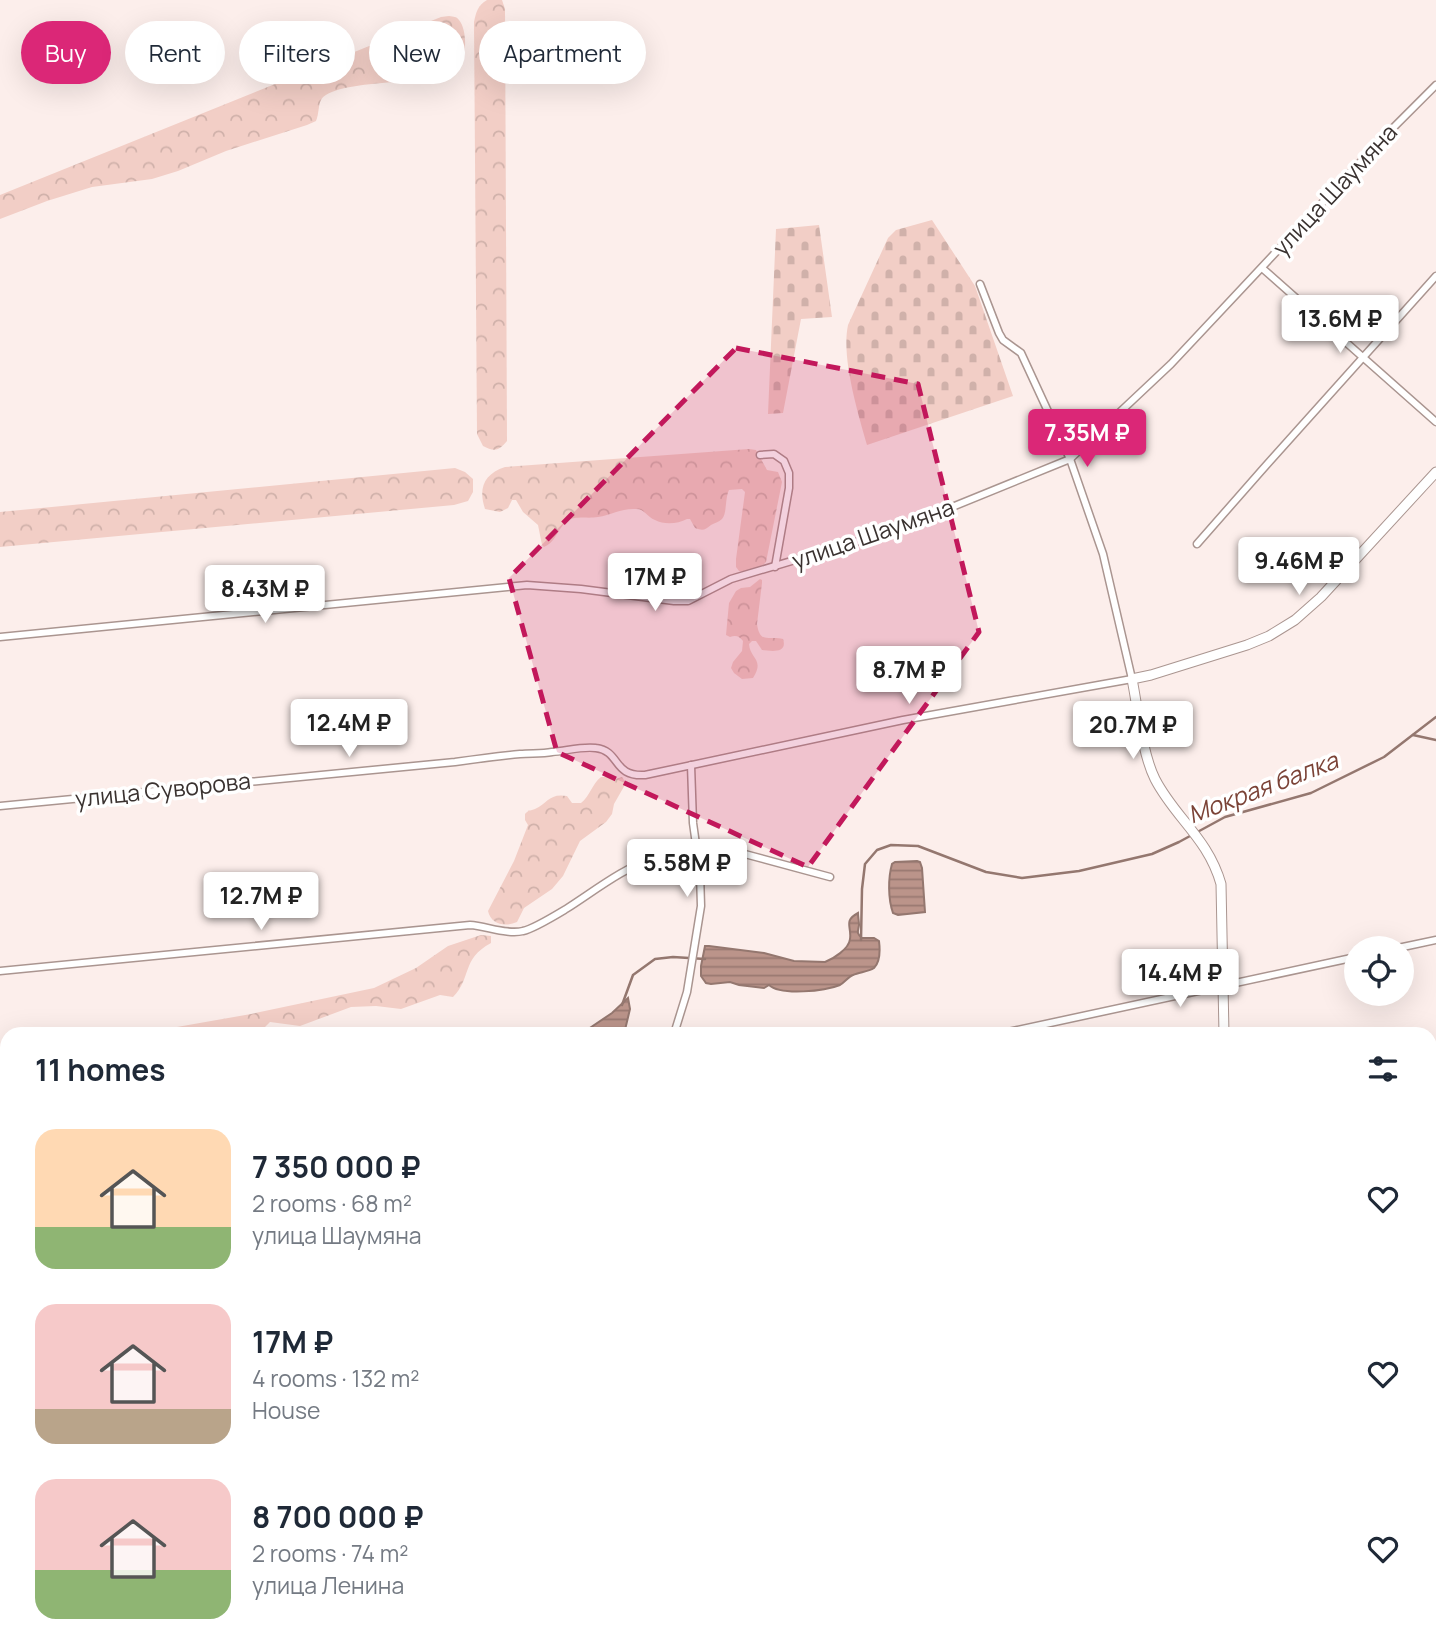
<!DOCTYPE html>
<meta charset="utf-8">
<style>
:root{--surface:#fff;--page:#f6f6f7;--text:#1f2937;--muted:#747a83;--accent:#db2777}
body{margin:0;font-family:Manrope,sans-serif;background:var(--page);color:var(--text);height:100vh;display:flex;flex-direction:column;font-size:26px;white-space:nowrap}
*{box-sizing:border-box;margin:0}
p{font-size:23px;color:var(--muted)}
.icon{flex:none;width:38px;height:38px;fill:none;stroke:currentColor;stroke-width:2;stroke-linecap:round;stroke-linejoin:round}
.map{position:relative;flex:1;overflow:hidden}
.sheet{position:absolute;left:0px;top:1027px;width:1437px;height:625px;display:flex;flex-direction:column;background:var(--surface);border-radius:21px 21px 0 0;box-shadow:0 7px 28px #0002}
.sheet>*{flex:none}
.banner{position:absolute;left:21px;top:21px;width:700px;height:63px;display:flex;gap:14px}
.fabs{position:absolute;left:1344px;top:936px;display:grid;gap:14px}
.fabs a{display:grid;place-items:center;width:70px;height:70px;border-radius:50%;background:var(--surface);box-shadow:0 7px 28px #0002;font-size:35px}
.price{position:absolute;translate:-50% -60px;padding:0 16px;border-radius:7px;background:#fff;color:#222;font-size:23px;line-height:46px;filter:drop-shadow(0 2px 4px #0008)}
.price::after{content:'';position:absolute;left:50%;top:42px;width:21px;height:16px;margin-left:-10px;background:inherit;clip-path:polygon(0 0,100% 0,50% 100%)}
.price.current{background:var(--accent);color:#fff}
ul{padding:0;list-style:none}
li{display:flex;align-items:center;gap:21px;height:175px;padding:0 35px}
li span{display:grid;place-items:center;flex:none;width:196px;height:140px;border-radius:21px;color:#555}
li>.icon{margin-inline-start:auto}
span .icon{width:84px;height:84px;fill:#fffc;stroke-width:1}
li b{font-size:30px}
h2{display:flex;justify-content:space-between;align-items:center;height:84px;padding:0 35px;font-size:30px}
.tag{padding:0 24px;border-radius:32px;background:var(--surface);box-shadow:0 7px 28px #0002;font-size:24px;line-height:63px}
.tag.current{background:var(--accent);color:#fff}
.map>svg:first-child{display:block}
.green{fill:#f2cec6}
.forest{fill:url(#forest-crowns)}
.cemetery{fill:url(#cemetery-stones)}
.water{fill:url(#water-rules);stroke:#94776f;stroke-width:2}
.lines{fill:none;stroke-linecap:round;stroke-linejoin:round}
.stream{stroke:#94776f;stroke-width:2.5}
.street-casing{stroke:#aa9590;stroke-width:9}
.secondary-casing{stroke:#aa9590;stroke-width:11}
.street{stroke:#fff;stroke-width:6}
.secondary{stroke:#fff;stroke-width:9}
.marked{fill:#c2185b;fill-opacity:0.2;stroke:#c2185b;stroke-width:5;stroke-dasharray:14 9;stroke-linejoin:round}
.labels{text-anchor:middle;stroke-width:7;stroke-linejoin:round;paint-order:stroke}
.street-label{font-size:23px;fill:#3a3230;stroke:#fff}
.water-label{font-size:24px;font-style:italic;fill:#7b4337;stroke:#fff}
</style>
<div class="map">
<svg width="1436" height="1651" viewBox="0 0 1436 1651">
<defs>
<pattern id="forest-crowns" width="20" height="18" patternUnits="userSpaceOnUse" patternTransform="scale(1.75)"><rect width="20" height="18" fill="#f2cec6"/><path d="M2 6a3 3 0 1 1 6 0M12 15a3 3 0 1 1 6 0" fill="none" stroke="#d0b1aa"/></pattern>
<pattern id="cemetery-stones" width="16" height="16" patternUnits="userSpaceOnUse" patternTransform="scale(1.75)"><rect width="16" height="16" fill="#f2cec6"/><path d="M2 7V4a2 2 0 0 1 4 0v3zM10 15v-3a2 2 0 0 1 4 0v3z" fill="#d0b1aa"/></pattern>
<pattern id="water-rules" width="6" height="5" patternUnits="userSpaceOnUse" patternTransform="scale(1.75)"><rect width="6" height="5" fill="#bb948a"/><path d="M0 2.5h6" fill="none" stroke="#997971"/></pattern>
</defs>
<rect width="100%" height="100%" fill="#fceeeb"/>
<g class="green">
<path d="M 1436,1282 L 1436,1389 L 1430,1374 L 1430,1288 Z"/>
<path d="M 24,1645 L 107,1645 L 91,1651 L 12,1651 Z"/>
</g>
<g class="forest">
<path d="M 487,0 L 502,0 L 505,9 L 507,441 C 499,451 494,452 483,446 L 477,434 L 474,22 C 476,12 478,5 487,0 Z"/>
<path d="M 449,16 C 454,17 456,16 459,20 C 466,28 467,50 462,59 C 459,65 453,71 448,76 C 424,83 332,80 321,100 C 318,106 319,114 316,121 L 307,125 L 226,151 L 178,171 L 152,179 L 92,187 L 47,201 L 0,219 L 0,195 L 441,17 Z"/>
<path d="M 749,449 L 756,450 L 767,470 L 778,472 L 782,482 L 766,562 C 760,569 749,572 739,571 L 736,567 L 736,559 L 745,492 L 742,489 L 729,490 C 725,498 727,514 722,519 C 719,522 714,523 711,525 C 705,530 703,531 695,528 L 690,519 L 687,519 C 678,524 664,525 655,520 C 647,517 645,509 636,509 C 622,508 611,515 598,517 C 588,519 573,515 566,522 C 557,530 555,543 544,547 L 542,545 L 538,525 L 523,512 L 516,500 L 512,500 L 508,508 L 500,512 L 485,509 C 478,488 484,474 505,467 Z"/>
<path d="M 455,468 L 465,472 L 473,479 L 473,492 L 468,501 L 454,505 L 0,547 L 0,512 Z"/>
<path d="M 760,579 L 762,580 L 762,583 L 757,624 C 760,645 769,635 783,639 C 788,654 771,651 762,650 L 756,641 L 752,641 L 749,644 C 750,659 765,659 753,678 L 742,679 L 734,673 L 731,668 L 733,662 L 742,651 L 743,641 C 739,636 736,635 730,637 L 726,635 L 729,603 L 736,591 L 741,588 L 750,587 Z"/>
<path d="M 601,777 L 608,777 L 613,780 L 622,777 L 626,783 L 614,804 L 612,814 L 606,822 L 580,841 L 563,876 L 552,889 L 524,908 L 517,922 C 506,927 491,925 488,911 L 514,861 L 528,825 L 525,820 L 525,814 C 533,807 524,813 535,809 C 548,803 549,793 567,796 L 572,803 L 581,803 C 590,796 592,784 601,777 Z"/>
<path d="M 481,935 L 491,936 L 491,943 C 461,959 472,978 453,997 L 440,995 L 401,1009 L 376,1006 L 351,1007 L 300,1026 L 270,1022 L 261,1031 L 250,1034 L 137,1034 L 251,1014 L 374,988 L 416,968 L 448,946 Z"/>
<path d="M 1430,1378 L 1436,1394 L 1436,1486 L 1430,1470 Z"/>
</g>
<g class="cemetery">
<path d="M 932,220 L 975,286 L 1013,396 L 867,445 C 858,413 841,358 848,325 L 888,238 L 896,230 Z"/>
<path d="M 819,225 L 832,317 L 801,319 L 783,413 L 768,414 L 776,229 Z"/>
</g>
<g class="water">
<path d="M 917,861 L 920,862 L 922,868 L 925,912 L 898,915 L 893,913 C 888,899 888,878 892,864 L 895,862 Z"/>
<path d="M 858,913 C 858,917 859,921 859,925 C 858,932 856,933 862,938 L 874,938 L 879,941 C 880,949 881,961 874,968 C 868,972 859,972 853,975 C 848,977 845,982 840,985 C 825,991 781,996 769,985 L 764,988 L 739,985 L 730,982 L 711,984 L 706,983 L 701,976 L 701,966 L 705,946 L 709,946 L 764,953 L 794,961 L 825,962 C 833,959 849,949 850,939 C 852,927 843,921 858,913 Z"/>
<path d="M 628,998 L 630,1009 L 624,1034 L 581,1034 L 612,1013 Z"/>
<path d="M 7,1153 L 7,1242 L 0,1243 L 0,1154 Z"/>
</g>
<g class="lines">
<g class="stream">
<path d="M 1413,735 L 1436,740"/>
<path d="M 861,940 L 862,889 L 865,864 L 877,850 L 891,845 L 918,846 L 986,872 L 1022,878 L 1079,871 L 1152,854 L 1179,842 L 1225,817 L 1311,793 L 1384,757 L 1436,717"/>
<path d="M 622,1005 L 633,975 L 655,959 L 673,957 L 705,959"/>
</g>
<defs>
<g id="street">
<path d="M 1262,268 L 1436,422"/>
<path d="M 760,455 L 774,454 L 784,461 L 789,473 L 789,488 L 775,567"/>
<path d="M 1197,544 L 1262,470 L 1436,276"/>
<path d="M 0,637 L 527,585 L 581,589 L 674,601 L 688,601 L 731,579 L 862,540 L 935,514 L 1070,459 L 1171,364 L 1383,138 L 1436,85"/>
<path d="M 0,806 L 455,762 C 476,759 498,756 520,754 C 531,753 542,754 552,752 C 566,751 582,746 596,748 C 621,751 612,777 645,775 L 903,720 L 1132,679 L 1103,554 L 1070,459 L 1021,353 L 1003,340 L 999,333 L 980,284"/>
<path d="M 697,849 L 741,853 L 830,877"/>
<path d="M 1398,948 L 1436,940"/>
<path d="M 0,971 L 470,925 C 486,926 508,935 523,931 C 533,929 556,915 566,909 C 593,892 624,867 655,858 C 669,855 683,857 697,859"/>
<path d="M 674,1034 L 687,992 L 701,906 L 700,873 L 693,823 L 691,765"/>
<path d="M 999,1034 L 1356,957"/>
<path d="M 1430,1158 L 1436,1157"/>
<path d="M 0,1301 L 7,1299"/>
<path d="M 0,1542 L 2,1547 L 0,1548"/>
<path d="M 177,1645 L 178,1651"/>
<path d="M 248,1645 L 249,1651"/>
<path d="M 743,1645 L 743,1646"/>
<path d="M 983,1645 L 985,1651"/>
<path d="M 129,1651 L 144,1645"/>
</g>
<g id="secondary">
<path d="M 1224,1034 L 1221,884 C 1208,838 1175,818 1155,779 C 1142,753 1138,709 1132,679 L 1151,675 L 1247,645 L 1269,636 L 1295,620 L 1321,597 L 1436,472"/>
<path d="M 882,1645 L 884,1651"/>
</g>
</defs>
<use href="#street" class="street-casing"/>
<use href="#secondary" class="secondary-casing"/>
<use href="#street" class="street"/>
<use href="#secondary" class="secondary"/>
</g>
<path class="marked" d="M 736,348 L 918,384 L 979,632 L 808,867 L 557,752 L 509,578 Z"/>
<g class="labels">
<g class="street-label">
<text transform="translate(1335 190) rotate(-47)" y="8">улица Шаумяна</text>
<text transform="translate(873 534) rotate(-19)" y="8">улица Шаумяна</text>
<text transform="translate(163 790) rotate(-6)" y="8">улица Суворова</text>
</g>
<g class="water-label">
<text transform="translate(1263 788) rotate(-21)" y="8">Мокрая балка</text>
</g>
</g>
</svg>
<div class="fabs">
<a><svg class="icon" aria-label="locate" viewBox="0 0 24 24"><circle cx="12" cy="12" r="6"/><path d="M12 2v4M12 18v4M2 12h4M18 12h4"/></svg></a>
</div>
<b class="price" style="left:1340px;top:355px">13.6M ₽</b>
<b class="price current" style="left:1087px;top:469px">7.35M ₽</b>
<b class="price" style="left:1299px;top:597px">9.46M ₽</b>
<b class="price" style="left:655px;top:613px">17M ₽</b>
<b class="price" style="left:265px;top:625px">8.43M ₽</b>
<b class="price" style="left:909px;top:706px">8.7M ₽</b>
<b class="price" style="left:349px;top:759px">12.4M ₽</b>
<b class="price" style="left:1133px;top:761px">20.7M ₽</b>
<b class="price" style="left:687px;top:899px">5.58M ₽</b>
<b class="price" style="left:261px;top:932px">12.7M ₽</b>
<b class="price" style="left:1180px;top:1009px">14.4M ₽</b>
<div class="banner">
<a class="tag current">Buy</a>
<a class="tag">Rent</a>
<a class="tag">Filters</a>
<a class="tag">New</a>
<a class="tag">Apartment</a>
</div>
<section class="sheet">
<h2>11 homes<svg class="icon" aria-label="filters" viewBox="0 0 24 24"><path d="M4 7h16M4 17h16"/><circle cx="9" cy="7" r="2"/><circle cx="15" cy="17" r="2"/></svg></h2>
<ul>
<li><span style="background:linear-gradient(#ffd9b3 70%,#8fb573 0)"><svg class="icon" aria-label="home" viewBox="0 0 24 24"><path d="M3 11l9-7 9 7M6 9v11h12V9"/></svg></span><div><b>7 350 000 ₽</b><p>2 rooms · 68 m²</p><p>улица Шаумяна</p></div><svg class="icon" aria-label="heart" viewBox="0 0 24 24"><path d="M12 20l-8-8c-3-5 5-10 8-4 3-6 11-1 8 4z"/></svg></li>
<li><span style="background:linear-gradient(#f6c9c9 75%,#b9a48a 0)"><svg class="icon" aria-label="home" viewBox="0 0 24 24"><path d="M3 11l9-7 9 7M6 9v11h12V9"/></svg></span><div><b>17M ₽</b><p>4 rooms · 132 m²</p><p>House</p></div><svg class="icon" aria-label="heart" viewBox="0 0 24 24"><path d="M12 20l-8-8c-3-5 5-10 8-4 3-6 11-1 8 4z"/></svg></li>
<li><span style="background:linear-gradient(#f6c9c9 65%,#8fb573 0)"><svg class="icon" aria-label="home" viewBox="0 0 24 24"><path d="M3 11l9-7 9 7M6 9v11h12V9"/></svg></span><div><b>8 700 000 ₽</b><p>2 rooms · 74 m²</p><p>улица Ленина</p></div><svg class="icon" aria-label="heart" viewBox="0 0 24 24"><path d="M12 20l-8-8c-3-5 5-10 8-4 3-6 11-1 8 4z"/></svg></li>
</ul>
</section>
</div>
